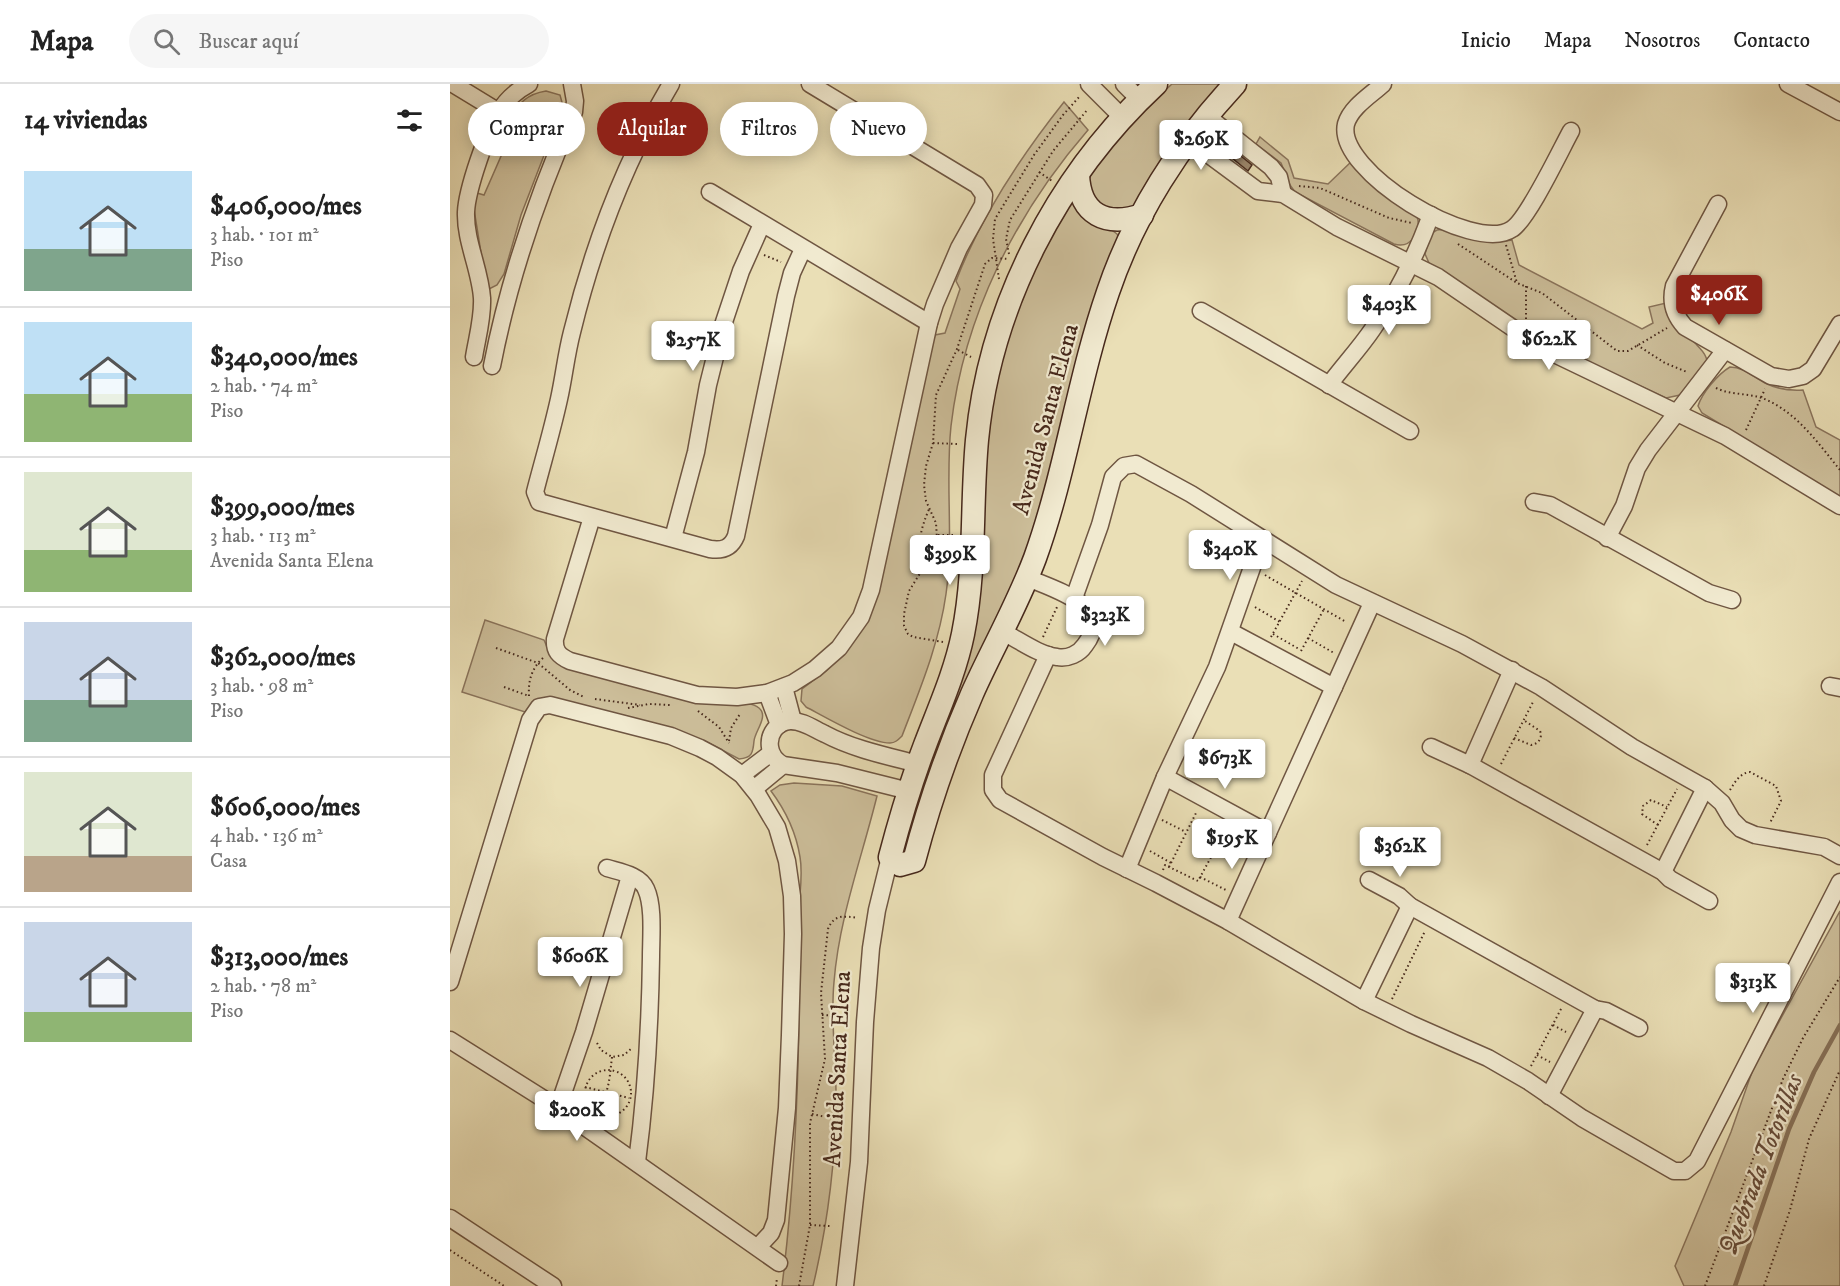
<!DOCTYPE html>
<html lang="es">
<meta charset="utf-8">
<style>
:root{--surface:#fff;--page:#f6f6f6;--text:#222;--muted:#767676;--line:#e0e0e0;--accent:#8f2418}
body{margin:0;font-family:"IM FELL DW Pica",serif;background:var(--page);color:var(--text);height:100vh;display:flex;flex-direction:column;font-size:22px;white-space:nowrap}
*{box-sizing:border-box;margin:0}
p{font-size:20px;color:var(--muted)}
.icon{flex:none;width:33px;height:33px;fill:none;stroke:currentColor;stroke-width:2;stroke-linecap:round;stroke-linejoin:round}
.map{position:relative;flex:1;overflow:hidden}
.side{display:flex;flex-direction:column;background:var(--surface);width:450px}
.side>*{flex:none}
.guide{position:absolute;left:18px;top:18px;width:570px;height:54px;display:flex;gap:12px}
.price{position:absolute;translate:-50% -51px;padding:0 14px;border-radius:6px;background:#fff;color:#222;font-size:20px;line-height:39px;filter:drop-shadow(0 2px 3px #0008)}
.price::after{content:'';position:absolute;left:50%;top:36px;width:18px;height:14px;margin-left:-9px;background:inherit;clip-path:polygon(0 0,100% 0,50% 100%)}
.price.selected{background:var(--accent);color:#fff}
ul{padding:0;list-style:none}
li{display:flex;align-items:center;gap:18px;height:150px;padding:0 24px}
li+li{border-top:2px solid var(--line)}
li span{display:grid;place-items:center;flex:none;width:168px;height:120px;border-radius:0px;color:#555}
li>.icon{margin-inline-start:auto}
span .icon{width:72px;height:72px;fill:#fffc;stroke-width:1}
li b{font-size:26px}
h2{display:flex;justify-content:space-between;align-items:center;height:72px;padding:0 24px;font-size:26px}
.pill{padding:0 21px;border-radius:27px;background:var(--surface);box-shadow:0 3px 15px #0003;font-size:21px;line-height:54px}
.pill.selected{background:var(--accent);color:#fff}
header{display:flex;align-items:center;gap:36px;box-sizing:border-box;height:84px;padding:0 30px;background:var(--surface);border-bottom:2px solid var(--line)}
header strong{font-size:28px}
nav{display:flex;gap:33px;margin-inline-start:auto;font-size:21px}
.search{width:420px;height:54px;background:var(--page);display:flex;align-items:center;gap:15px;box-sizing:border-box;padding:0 21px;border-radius:33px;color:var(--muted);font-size:22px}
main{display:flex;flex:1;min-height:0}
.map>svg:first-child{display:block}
.green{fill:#cec09c;stroke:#8a745c;stroke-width:1.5}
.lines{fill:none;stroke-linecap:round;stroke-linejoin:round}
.stream{stroke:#877158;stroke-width:4.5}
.building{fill:#9b876c;stroke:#46281b;stroke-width:1.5}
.street-casing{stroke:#6f5642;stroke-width:19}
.secondary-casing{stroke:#46281b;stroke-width:25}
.path{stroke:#46281b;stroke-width:2;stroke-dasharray:1.5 3;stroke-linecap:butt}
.street{stroke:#f1ead0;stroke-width:16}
.secondary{stroke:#f1ead0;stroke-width:22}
.labels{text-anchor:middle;stroke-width:4.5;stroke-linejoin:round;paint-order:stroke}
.street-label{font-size:24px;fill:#46281b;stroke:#f1ead0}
.water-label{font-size:26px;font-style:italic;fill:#664c3a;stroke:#f1ead0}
</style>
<header>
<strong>Mapa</strong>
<div class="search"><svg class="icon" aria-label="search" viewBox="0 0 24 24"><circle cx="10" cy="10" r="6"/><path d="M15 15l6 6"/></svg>Buscar aquí</div>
<nav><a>Inicio</a><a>Mapa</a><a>Nosotros</a><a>Contacto</a></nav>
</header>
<main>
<section class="side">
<h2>14 viviendas<svg class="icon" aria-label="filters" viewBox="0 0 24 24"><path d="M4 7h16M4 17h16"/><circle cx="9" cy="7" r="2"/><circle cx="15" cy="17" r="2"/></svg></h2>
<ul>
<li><span style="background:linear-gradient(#bfe0f5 65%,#7fa58c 0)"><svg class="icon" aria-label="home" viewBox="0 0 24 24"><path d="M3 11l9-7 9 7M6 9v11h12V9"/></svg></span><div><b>$406,000/mes</b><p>3 hab. · 101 m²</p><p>Piso</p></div></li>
<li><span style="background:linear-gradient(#bfe0f5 60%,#8fb573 0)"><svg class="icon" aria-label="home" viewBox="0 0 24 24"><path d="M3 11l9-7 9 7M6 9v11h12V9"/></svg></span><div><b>$340,000/mes</b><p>2 hab. · 74 m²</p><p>Piso</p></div></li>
<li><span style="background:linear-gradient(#dfe7d0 65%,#8fb573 0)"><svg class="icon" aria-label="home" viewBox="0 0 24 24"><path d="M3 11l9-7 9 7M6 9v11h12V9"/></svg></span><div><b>$399,000/mes</b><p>3 hab. · 113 m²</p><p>Avenida Santa Elena</p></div></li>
<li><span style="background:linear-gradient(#c9d6e8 65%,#7fa58c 0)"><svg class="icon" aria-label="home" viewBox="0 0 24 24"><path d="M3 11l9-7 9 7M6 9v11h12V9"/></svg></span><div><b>$362,000/mes</b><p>3 hab. · 98 m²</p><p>Piso</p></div></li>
<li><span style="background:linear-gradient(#dfe7d0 70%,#b9a48a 0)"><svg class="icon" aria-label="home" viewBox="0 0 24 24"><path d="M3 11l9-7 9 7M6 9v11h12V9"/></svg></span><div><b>$606,000/mes</b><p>4 hab. · 136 m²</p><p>Casa</p></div></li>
<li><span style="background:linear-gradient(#c9d6e8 75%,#8fb573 0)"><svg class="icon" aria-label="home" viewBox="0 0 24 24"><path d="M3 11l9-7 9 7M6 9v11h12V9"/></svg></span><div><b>$313,000/mes</b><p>2 hab. · 78 m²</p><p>Piso</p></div></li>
</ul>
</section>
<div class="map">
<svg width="1390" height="1202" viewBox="0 0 1390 1202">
<rect width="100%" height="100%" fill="#eadfb6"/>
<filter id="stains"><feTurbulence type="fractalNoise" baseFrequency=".00333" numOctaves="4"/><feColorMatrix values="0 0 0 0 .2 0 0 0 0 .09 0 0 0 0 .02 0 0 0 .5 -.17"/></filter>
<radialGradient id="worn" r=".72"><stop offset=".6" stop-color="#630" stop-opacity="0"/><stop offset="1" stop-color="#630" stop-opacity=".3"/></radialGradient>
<g class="green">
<path d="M 722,0 L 773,0 L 687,120 L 677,127 L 646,121 L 638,95 C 662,60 690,29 722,0 Z"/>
<path d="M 96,7 L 110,11 L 113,22 L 71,131 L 54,190 L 47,201 L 39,205 L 36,200 L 24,125 L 27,109 L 34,111 L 66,38 L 59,35 C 69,19 77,10 96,7 Z"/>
<path d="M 614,18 L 638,46 C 566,129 514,231 501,342 C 495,398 504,454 496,510 C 489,560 470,605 452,652 C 448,656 445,659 440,659 C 419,659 375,633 356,623 L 351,617 L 352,605 L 376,587 L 398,565 L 485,251 L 495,249 L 510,205 L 506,197 C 531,132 571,72 614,18 Z"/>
<path d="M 810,53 L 838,76 L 844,94 L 878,100 L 902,77 L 967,132 C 972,148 961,165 944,160 L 845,108 L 840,101 L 831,79 L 806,60 Z"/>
<path d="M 621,116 L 667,150 L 670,155 L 581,460 L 493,652 L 489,653 L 533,403 L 545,295 L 577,198 Z"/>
<path d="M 996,145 C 1020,153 1036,161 1062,156 L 1069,181 L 1192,245 L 1203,239 L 1199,223 L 1216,219 C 1225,234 1233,248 1246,260 C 1251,266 1256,269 1257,277 L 1230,311 L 1216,314 L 1082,252 L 979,179 L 975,170 L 980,150 L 987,146 Z"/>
<path d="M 1280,283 C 1294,283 1303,293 1315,299 C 1327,305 1339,307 1353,306 L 1366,343 L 1390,356 L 1390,413 L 1252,329 L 1248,322 C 1252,309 1268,290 1280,283 Z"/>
<path d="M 35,536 L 94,556 L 101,572 C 155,587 210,603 264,618 C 277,622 298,615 309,624 C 319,632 305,647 304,657 C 303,669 302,674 289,675 L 253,656 L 84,618 L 75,628 L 12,608 Z"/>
<path d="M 344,699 L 392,702 L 427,712 C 412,773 389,834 384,898 C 380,939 387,980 386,1021 C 385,1082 377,1143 363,1202 L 332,1202 C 346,1090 350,977 349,864 C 349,850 349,837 349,823 C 350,806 353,790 350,773 C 346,748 336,727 321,707 L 330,701 Z"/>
<path d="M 1390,827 L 1390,1202 L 1234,1202 L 1225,1182 L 1281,1048 L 1303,985 Z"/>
</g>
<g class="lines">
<path class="stream" d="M 1285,1202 L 1339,1045 L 1364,988 L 1390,941"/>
</g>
<path class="building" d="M 786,68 L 802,81 L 798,87 L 782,74 Z"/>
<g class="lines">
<defs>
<g id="street">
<path d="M 3,0 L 49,28"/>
<path d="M 221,0 C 175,77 143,162 122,248 C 116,271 114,293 109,315 C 102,347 93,377 85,408 L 89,418 L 260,465 C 273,467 281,464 286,452 L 336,212 L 342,189 L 353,165"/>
<path d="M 639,0 L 673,34"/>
<path d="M 674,0 L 690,16"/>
<path d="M 933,0 C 921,11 901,23 896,40 C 885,87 1024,171 1062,145 C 1078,135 1110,67 1121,47"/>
<path d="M 1338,0 L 1390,28"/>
<path d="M 757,32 L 821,83 L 829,93 L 833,110"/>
<path d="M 739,56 L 808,107 L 833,110 L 887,143 L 988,193 L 1092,264 L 1275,352 L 1390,422"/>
<path d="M 260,108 L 479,239"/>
<path d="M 1268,120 L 1224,202 C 1220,218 1224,231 1235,243 L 1321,292 L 1339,295 L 1353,292 L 1363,285 L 1390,240"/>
<path d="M 751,227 L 960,347"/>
<path d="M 24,273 C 27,254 33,234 32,214 C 30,185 15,157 16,128 C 17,105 37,48 49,28 C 56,16 66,7 79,0"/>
<path d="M 42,282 C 59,194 88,110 124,28 L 125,17 L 122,0"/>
<path d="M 879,301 C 893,282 909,265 922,246 C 947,211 966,171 981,131"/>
<path d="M 1084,418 L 1100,421 L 1259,509 L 1282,516"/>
<path d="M 142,433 L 105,555 C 104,567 109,572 120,577 L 247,611 L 287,613 L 317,609 L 343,599 L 365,585 L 389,564 L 411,533 L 421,506 L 479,239 L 485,220 L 509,164 L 533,121 L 534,111 L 527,101 L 360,0"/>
<path d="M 223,454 L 246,368 L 258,301 L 273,241 L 291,187 L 312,140"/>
<path d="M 1157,454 L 1174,422 L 1187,384 L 1198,366 L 1275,266"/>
<path d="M 624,514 L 650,441 L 663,393 L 674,382 L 686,380 L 741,410 L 886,501 L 1012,560 L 1091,603 L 1182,663 L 1255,704 L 1272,719 L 1282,736 L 1291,745 L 1305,751 L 1374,763 L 1390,772"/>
<path d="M 553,548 C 569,556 589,571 607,573 C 618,575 629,570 635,561 C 665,522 603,505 578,494"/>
<path d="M 781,548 L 884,603"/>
<path d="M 598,571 L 543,691 L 543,706 L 550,716 L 653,773 L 706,799 L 778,837 L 914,917 L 961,940 L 1038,974 L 1078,997 L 1132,1034 L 1224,1087 L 1235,1087 L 1247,1077 L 1390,798"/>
<path d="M 1380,602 L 1390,604"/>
<path d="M 334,603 L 343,637"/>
<path d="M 317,609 L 329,641"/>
<path d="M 981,663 L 1020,681 L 1213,788 L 1220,795 L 1259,817"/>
<path d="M 1020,681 L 1062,586"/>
<path d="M 292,691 L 321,669"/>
<path d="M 715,693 L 818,749"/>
<path d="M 304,705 L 333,681"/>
<path d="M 459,707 L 387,689 L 333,681 C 326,677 321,672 320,663 C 318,650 327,638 340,637 C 352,636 364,645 375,650 C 403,665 437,672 468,680"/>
<path d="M 157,784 C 170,788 190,791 196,805 C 204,822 201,854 201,873 C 200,941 196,1010 187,1078"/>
<path d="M 677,785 L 715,693 L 767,583 L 812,455"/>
<path d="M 1213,788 L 1255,704"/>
<path d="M 919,796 L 949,812 L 960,822 L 1145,925 L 1156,927 L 1189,944"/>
<path d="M 778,837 L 922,519"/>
<path d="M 0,898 L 80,636 L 89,623 L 100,621 L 221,652 L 250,664 L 267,673 L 292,691 L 308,711 L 327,743 L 337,777 L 342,812 L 343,850 L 340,951 L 337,1024 L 326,1136 L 321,1149 L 308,1163"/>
<path d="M 914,917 L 960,822"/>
<path d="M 0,956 L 108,1024 L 329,1179"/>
<path d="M 1099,1012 L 1145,925"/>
<path d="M 108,1024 L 134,948 L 180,792"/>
<path d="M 0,1134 L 103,1202"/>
<path d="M 395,1202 L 409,1078 L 415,938 L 421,864 L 427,826 L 440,773"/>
</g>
<g id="secondary">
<path d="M 706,0 C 607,92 540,221 527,356 C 521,421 526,485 513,550 C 505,589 489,624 475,661 C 461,698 450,735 440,773 L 450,781 L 464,777 C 479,720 498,665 522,610 C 542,565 567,522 585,474 C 616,388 628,295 658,208 C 684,131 730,59 785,0"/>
<path d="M 628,91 C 630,131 656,143 692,131"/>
</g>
</defs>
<use href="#street" class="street-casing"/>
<use href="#secondary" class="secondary-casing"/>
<g class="path">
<path d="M 589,88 L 602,97"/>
<path d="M 849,102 L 870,104 L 939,134 L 962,139"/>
<path d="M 1008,160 L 1067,199 L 1092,209 L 1167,267 L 1178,267 L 1217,244"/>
<path d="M 1056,161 L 1067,199"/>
<path d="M 559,170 L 556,155 L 560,136 L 603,67 L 638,25"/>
<path d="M 314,171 L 331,178"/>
<path d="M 549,195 L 543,155 L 545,135 L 584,71 L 613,31 L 630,12"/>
<path d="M 1076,235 L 1076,202"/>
<path d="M 1187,261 L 1215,279 L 1237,288"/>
<path d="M 508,266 L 521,273"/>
<path d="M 1266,304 C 1280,311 1297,309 1312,314 C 1346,327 1368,359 1390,386"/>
<path d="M 1296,346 L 1315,305"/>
<path d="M 483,359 L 507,360"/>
<path d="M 488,451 L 505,451"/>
<path d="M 472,484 C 466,462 471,443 480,423"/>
<path d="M 815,491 L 896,538"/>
<path d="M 805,523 L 830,538"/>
<path d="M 823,550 L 849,565"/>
<path d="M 593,553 L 607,523"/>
<path d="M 821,553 L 852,497"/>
<path d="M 858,554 L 884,569"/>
<path d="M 493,558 L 463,553 L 458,550 L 454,542 L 454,530 L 459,507 L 484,467 L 487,455 L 486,439 L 476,417 L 474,401 L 476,382 L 483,359 L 486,311 L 507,265 L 535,180 L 542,174 L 559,175"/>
<path d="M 46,564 L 88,579 L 120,606 L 134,613"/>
<path d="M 851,567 L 874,525"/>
<path d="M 54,603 L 79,612"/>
<path d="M 79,612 C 78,596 82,584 93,574"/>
<path d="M 145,615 L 190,621"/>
<path d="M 178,624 L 199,620 L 220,621"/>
<path d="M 248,627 L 269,643 L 279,659"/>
<path d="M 1064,654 L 1081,661 C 1088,660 1093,654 1090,647 L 1075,637"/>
<path d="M 279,657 L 281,644 L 290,630"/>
<path d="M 1051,680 L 1084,616"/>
<path d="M 1280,706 C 1285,698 1290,689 1300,688 L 1326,702 L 1331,717 L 1320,739"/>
<path d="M 712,736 L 736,748"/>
<path d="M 1208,741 L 1192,730 L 1193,722 L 1201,716 L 1217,723"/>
<path d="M 1197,761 L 1227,705"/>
<path d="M 766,763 L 789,776"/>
<path d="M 700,767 L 721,779"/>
<path d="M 719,783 L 747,727"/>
<path d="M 713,786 L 715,781 L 748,797 L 777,744"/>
<path d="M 750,793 L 776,806"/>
<path d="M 942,915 L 975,847"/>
<path d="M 372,931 L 395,932"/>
<path d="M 1103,941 L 1116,948"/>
<path d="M 147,959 L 151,966 L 162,973 L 174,971 L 182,964"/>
<path d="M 1087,971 L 1100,978"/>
<path d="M 1081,982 L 1112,923"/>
<circle cx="158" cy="1009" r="23"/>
<path d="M 135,1003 L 179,1014"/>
<path d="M 144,1029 C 160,1009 159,997 162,973"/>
<path d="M 362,1030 L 390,1036"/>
<path d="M 360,1141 L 380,1142"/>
<path d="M 0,1166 L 54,1202"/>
<path d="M 326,1202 L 327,1194"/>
<path d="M 349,1202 L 360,1141 L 360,1039 L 375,975 L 371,909 L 378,845 C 384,830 394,832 408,834"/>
<path d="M 1255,1202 L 1333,995 L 1353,954 L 1390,893"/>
<path d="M 1314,1202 L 1340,1126 L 1359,1055 L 1390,986"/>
</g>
<use href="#street" class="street"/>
<use href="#secondary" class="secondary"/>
</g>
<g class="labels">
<g class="street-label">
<text transform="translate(595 335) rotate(-75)" y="8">Avenida Santa Elena</text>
<text transform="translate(387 985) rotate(-87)" y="8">Avenida Santa Elena</text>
</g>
<g class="water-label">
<text transform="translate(1310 1080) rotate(-69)" y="9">Quebrada Totorillas</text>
</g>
</g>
<rect width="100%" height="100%" filter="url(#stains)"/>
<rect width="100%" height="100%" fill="url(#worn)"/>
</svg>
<b class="price" style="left:751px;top:87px">$269K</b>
<b class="price selected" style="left:1269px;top:242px">$406K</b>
<b class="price" style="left:939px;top:252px">$403K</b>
<b class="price" style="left:1099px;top:287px">$622K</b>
<b class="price" style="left:243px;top:288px">$257K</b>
<b class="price" style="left:780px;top:497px">$340K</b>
<b class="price" style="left:500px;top:502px">$399K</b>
<b class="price" style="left:655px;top:563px">$323K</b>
<b class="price" style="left:775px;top:706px">$673K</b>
<b class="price" style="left:782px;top:786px">$195K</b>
<b class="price" style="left:950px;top:794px">$362K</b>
<b class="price" style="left:130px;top:904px">$606K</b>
<b class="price" style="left:1303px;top:930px">$313K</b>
<b class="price" style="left:127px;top:1058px">$200K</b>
<div class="guide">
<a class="pill">Comprar</a>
<a class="pill selected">Alquilar</a>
<a class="pill">Filtros</a>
<a class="pill">Nuevo</a>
</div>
</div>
</main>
